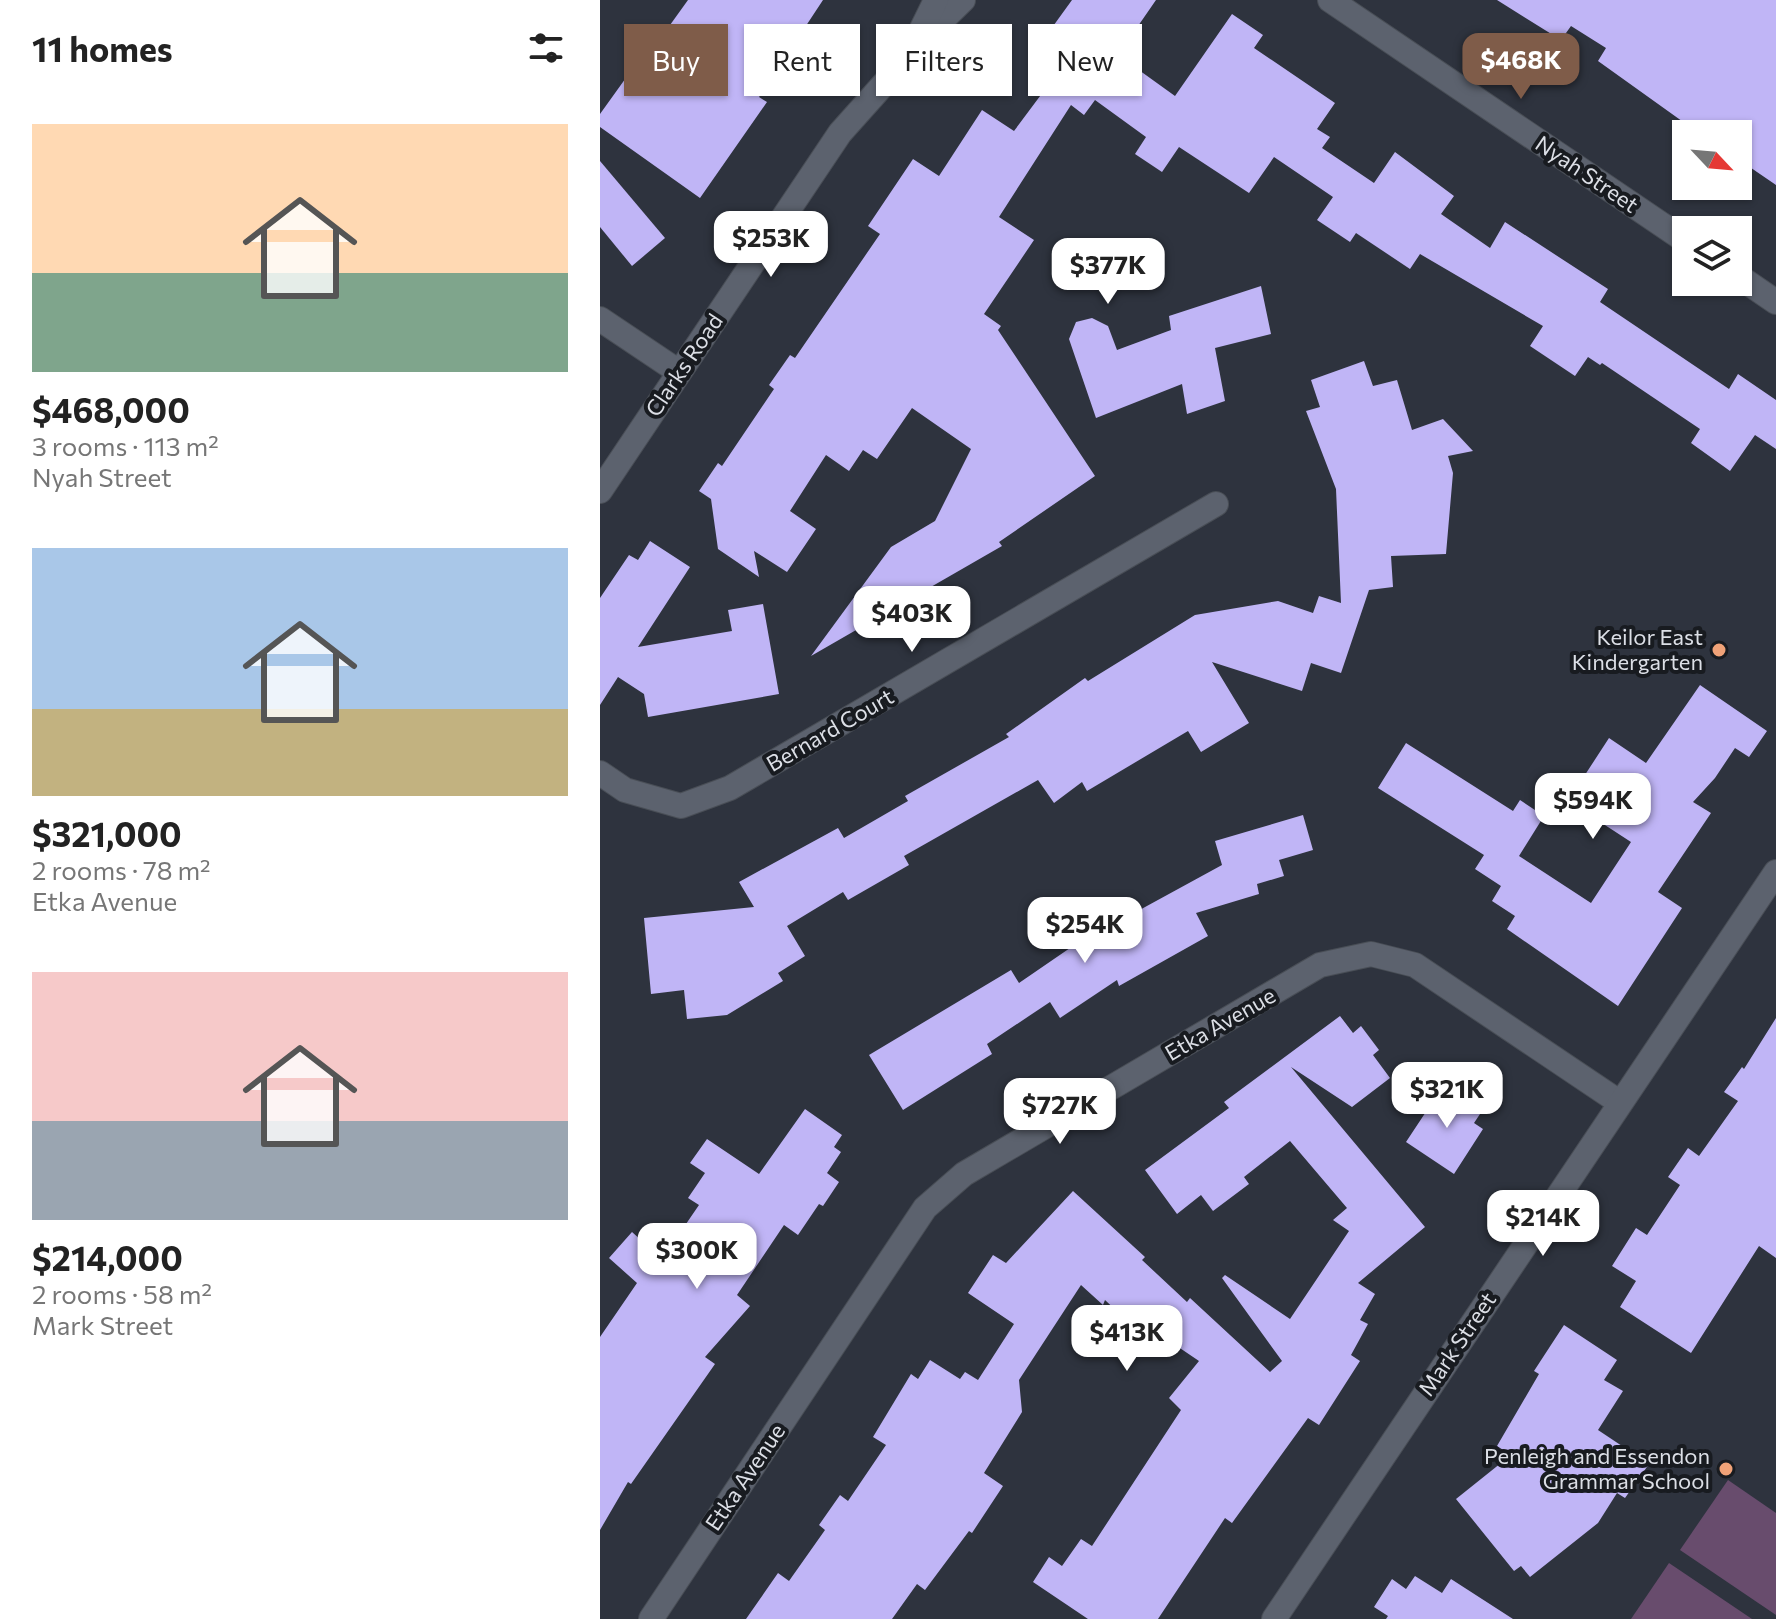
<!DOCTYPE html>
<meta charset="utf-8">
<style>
:root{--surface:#fff;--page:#f6f6f6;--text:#222;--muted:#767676;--accent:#7f5c49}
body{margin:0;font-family:Commissioner,sans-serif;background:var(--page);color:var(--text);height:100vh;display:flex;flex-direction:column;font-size:30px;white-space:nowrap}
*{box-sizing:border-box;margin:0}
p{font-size:26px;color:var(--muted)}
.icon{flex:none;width:44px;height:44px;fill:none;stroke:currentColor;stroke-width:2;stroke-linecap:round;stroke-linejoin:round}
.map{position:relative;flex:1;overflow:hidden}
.panel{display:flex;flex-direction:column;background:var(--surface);width:600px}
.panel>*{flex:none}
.top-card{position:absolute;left:24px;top:24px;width:760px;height:72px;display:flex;gap:16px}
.needle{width:52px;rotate:116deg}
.controls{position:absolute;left:1072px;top:120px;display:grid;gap:16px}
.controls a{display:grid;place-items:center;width:80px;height:80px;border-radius:0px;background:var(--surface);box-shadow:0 2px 6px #0004;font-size:40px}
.price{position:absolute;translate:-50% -68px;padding:0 18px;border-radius:16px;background:#fff;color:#222;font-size:26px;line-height:52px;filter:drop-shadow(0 2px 4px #0008)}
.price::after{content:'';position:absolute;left:50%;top:48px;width:24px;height:18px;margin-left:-12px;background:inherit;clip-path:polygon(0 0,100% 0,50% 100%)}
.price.on{background:var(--accent);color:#fff}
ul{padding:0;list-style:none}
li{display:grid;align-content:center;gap:16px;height:424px;padding:0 32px}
li span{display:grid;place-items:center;height:248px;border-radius:0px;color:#555}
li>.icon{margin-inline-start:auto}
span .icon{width:144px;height:144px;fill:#fffc;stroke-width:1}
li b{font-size:34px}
h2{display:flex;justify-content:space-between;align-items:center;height:96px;padding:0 32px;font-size:34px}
.chip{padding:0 28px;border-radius:0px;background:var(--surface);box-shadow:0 2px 6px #0004;font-size:28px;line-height:72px}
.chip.on{background:var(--accent);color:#fff}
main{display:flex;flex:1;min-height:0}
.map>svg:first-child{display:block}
.green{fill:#684c6d}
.building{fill:#c0b5f6}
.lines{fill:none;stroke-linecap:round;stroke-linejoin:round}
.minor-casing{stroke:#494e56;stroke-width:26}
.minor{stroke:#5c626e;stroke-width:24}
.poi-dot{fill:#f0a278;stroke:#181b20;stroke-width:3}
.labels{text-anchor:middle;stroke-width:8;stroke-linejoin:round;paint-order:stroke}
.street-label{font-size:22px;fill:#dcdfe6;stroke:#181b20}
.poi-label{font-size:22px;fill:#dcdfe6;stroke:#181b20;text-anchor:end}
</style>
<main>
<section class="panel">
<h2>11 homes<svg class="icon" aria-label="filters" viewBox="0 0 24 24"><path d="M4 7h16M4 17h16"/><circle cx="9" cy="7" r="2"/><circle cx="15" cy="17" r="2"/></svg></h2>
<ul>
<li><span style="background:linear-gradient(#ffd9b3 60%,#7fa58c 0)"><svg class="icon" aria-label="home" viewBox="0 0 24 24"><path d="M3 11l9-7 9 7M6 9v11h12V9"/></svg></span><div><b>$468,000</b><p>3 rooms · 113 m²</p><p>Nyah Street</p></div></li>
<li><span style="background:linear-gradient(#a9c7e8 65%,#c2b280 0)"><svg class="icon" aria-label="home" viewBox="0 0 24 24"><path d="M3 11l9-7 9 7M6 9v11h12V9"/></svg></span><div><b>$321,000</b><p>2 rooms · 78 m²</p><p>Etka Avenue</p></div></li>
<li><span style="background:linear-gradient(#f6c9c9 60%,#9aa5b1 0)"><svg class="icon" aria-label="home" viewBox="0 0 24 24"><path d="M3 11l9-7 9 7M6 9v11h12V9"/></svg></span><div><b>$214,000</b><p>2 rooms · 58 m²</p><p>Mark Street</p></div></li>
</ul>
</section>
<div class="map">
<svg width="1176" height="1619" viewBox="0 0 1176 1619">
<rect width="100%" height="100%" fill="#2e333e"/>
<g class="green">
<path d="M 1128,1480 L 1176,1513 L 1176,1615 L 1080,1550 Z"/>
<path d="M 1069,1563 L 1152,1619 L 1031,1619 Z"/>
</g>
<g class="building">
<path d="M 88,0 L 223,0 L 159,97 L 167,102 L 100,198 L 0,127 L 0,114 L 61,29 L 65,32 Z"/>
<path d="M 472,0 L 556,0 L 518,55 L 575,96 L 632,14 L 663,35 L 654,48 L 735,103 L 717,129 L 730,137 L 722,148 L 774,183 L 795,152 L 854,196 L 841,214 L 890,248 L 905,222 L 1008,289 L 1000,302 L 1129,389 L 1138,374 L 1176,400 L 1176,449 L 1155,435 L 1130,471 L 1091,443 L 1100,429 L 1002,363 L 1000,365 L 988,357 L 975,376 L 930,346 L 943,326 L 820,254 L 810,269 L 756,233 L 750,242 L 717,220 L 733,197 L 674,157 L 649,193 L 579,147 L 562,172 L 535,154 L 546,137 L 495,100 L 484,115 L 471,105 L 399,217 L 434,240 L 384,314 L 401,326 L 398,330 L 495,476 L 399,542 L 402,546 L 211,656 L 291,547 L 335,521 L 371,449 L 312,408 L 277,459 L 263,450 L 249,471 L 226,455 L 190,511 L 216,529 L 187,572 L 154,551 L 159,577 L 118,549 L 111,499 L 99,491 L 118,463 L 122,466 L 174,389 L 169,385 L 190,355 L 195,358 L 280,234 L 268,226 L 313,159 L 339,176 L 382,110 L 414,131 L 455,76 L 430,58 Z"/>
<path d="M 897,0 L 1176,0 L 1176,185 L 1138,159 L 1138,134 L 1100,134 L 998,61 L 1006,48 L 971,26 L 961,40 Z"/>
<path d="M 0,161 L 65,238 L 32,266 L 0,227 Z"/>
<path d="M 661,286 L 671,334 L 615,348 L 625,401 L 587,414 L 582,384 L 496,418 L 469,339 L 476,322 L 492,318 L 508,326 L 517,350 L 571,330 L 569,316 Z"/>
<path d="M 764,361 L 773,386 L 797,380 L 812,430 L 843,419 L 873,451 L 848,456 L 853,473 L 846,554 L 791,556 L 793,587 L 769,590 L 741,673 L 711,663 L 702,691 L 612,662 L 649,723 L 601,752 L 588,731 L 487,791 L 482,782 L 454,803 L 438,780 L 304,856 L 309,865 L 248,900 L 243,892 L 187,926 L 205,956 L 178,973 L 183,981 L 127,1015 L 87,1019 L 84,990 L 51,994 L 44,918 L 154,907 L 139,882 L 238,828 L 244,838 L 308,801 L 305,796 L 409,737 L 406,734 L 485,678 L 488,681 L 595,615 L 678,601 L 713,613 L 719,596 L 741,603 L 736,489 L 706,411 L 720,407 L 711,380 Z"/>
<path d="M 50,541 L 90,567 L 38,647 L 132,631 L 128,610 L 163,604 L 179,694 L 48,717 L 44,694 L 18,677 L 0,705 L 0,598 L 29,555 L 38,560 Z"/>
<path d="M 1100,685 L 1167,731 L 1149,757 L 1135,748 L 1115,778 L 1093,802 L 1111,813 L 1058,892 L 1082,908 L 1018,1006 L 907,929 L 915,916 L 892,901 L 901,886 L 875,869 L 884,855 L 778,788 L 806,743 L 913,811 L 920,800 L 944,816 L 919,856 L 991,903 L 1031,842 L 968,801 L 1009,738 L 1046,763 Z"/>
<path d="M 703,815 L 713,850 L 679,860 L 684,876 L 657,884 L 659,894 L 596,913 L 608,936 L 519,986 L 517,980 L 460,1018 L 450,1002 L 387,1044 L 392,1054 L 303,1110 L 269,1055 L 411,970 L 419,983 L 470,948 L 622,865 L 615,841 Z"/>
<path d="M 740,1016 L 753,1033 L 761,1026 L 779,1050 L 773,1055 L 790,1078 L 752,1107 L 691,1067 L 825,1227 L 758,1283 L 775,1294 L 760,1320 L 768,1324 L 751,1355 L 760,1361 L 719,1425 L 708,1418 L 632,1523 L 625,1518 L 558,1619 L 488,1619 L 433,1582 L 449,1557 L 462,1566 L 481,1539 L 492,1546 L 581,1410 L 569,1398 L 599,1361 L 528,1313 L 524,1318 L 505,1300 L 503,1305 L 481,1285 L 419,1380 L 422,1412 L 384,1473 L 403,1486 L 372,1533 L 369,1531 L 325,1590 L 317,1584 L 292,1619 L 146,1619 L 178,1573 L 189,1581 L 225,1530 L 219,1525 L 240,1495 L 248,1501 L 286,1445 L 273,1437 L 311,1374 L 318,1379 L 330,1360 L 360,1379 L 365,1372 L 378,1380 L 414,1324 L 368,1293 L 393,1255 L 406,1263 L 473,1191 L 545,1257 L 542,1260 L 587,1302 L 590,1298 L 670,1372 L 682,1361 L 622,1278 L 625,1275 L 690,1319 L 749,1231 L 733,1220 L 747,1208 L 690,1141 L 644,1177 L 649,1184 L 613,1211 L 601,1195 L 577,1214 L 545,1170 L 629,1108 L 624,1102 Z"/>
<path d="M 1176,1018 L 1176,1258 L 1159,1246 L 1091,1353 L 1020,1307 L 1036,1281 L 1012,1266 L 1036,1228 L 1047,1235 L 1080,1185 L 1068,1177 L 1088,1148 L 1099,1156 L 1138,1101 L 1124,1092 L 1142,1067 L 1144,1069 Z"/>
<path d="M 843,1086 L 882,1111 L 874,1123 L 883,1129 L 854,1174 L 806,1142 Z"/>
<path d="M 205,1109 L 242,1135 L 234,1147 L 241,1152 L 227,1173 L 239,1182 L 223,1206 L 219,1204 L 198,1235 L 184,1225 L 137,1295 L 150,1306 L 105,1357 L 115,1364 L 31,1484 L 28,1482 L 0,1530 L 0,1337 L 37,1283 L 9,1258 L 32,1232 L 62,1259 L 99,1205 L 88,1198 L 105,1173 L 90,1163 L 107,1139 L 159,1174 Z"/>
<path d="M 964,1325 L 1017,1360 L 1004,1380 L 1023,1391 L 998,1430 L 1049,1464 L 1025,1498 L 1017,1493 L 998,1523 L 930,1577 L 921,1566 L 914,1571 L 856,1499 L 911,1455 L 897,1446 L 939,1374 L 934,1371 Z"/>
<path d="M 815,1576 L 842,1593 L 851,1579 L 913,1619 L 786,1619 L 788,1616 L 774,1607 L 792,1579 L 806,1589 Z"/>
</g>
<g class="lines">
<defs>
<g id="minor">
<path d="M 730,0 L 1086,241"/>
<path d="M 326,36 L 363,0"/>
<path d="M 1138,276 L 1176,302"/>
<path d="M 0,319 L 79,372"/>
<path d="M 0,491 L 240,133 L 308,57 L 336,0"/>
<path d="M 0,773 L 25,790 L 81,806 L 130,788 L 616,504"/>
<path d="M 51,1619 L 325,1208 L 364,1174 L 720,965 L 771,954 L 815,965 L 1019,1102"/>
<path d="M 674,1619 L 1176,872"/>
</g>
</defs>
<use href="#minor" class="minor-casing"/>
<use href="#minor" class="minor"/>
</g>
<g class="poi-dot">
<circle cx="1119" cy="650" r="8"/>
<circle cx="1126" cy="1469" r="8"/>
</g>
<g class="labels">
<g class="street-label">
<text transform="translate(987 174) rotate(34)" y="8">Nyah Street</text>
<text transform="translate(84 365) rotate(-56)" y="8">Clarks Road</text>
<text transform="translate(230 730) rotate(-30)" y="8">Bernard Court</text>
<text transform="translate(620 1024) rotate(-30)" y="8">Etka Avenue</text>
<text transform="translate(857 1344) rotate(-56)" y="8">Mark Street</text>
<text transform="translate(145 1477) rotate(-56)" y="8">Etka Avenue</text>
</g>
<g class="poi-label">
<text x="1103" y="645">Keilor East<tspan x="1103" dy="25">Kindergarten</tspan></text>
<text x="1110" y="1464">Penleigh and Essendon<tspan x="1110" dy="25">Grammar School</tspan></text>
</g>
</g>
</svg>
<div class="controls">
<a><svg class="needle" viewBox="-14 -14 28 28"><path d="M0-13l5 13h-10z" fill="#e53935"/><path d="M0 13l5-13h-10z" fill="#767676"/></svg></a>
<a><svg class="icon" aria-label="layers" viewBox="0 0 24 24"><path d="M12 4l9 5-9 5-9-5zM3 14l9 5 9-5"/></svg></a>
</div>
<b class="price on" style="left:921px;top:101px">$468K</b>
<b class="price" style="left:171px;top:279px">$253K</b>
<b class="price" style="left:508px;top:306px">$377K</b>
<b class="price" style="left:312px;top:654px">$403K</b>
<b class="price" style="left:993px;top:841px">$594K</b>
<b class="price" style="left:485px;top:965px">$254K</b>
<b class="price" style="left:847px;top:1130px">$321K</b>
<b class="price" style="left:460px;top:1146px">$727K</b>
<b class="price" style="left:943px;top:1258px">$214K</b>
<b class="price" style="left:97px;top:1291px">$300K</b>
<b class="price" style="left:527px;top:1373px">$413K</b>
<div class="top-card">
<a class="chip on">Buy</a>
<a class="chip">Rent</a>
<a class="chip">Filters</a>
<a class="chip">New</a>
</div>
</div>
</main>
